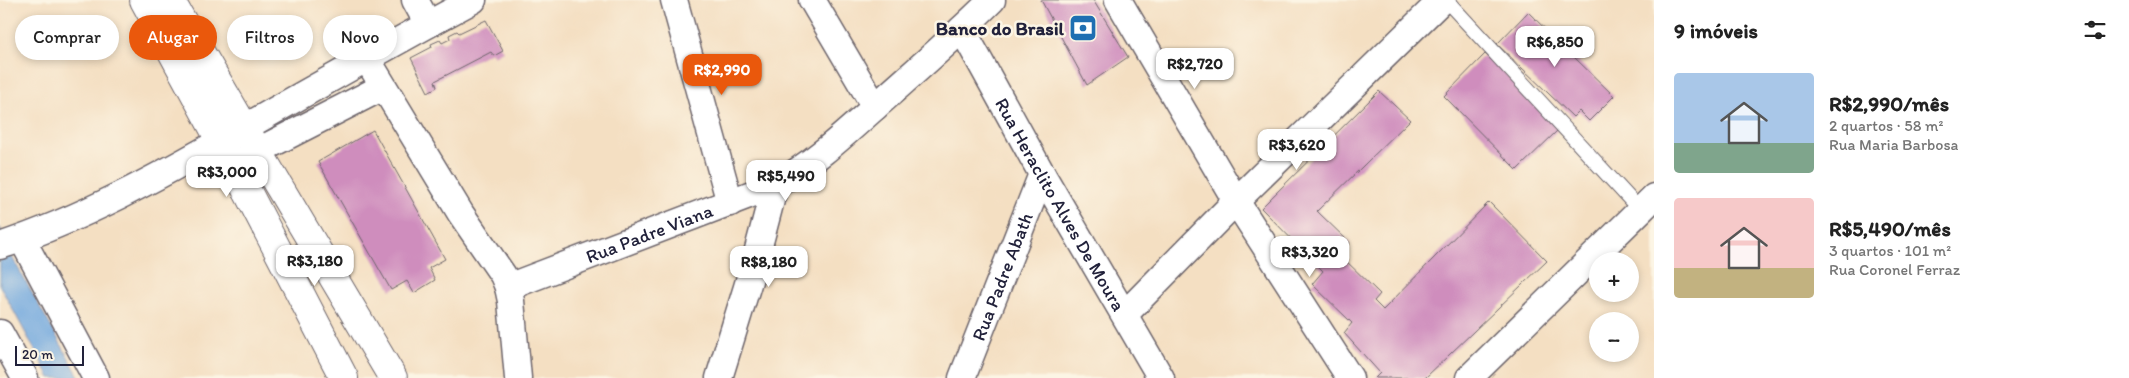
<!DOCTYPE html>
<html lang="pt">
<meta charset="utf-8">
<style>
:root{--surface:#fff;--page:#f6f6f6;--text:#222;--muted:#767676;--accent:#ea580c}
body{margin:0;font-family:Itim,sans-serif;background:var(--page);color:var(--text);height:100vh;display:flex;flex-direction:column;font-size:19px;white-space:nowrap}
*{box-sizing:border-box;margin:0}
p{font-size:16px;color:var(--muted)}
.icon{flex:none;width:28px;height:28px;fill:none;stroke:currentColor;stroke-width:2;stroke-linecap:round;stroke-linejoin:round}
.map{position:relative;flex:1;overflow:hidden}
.drawer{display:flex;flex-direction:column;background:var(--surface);width:475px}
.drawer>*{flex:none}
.guide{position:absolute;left:15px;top:15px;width:475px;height:45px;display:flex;gap:10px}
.fabs{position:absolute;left:1589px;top:252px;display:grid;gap:10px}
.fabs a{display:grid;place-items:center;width:50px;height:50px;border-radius:50%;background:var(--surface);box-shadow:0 2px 8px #0003;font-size:25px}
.scale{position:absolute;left:15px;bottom:12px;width:69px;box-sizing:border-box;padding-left:5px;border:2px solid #22223b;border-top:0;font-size:14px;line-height:18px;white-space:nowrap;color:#22223b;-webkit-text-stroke:4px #fcf5e5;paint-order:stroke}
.price{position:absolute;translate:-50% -42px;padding:0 11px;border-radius:10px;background:#fff;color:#222;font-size:16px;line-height:32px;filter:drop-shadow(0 1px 2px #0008)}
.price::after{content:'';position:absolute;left:50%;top:30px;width:15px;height:11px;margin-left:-8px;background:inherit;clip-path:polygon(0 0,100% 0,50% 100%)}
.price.on{background:var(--accent);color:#fff}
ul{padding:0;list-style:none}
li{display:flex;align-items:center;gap:15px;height:125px;padding:0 20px}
li span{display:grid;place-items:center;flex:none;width:140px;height:100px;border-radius:5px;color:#555}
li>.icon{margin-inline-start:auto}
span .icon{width:60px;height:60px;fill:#fffc;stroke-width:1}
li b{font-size:21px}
h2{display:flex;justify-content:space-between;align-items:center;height:60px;padding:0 20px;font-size:21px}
.chip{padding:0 18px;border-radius:22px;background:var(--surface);box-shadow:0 2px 8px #0003;font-size:18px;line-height:45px}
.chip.on{background:var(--accent);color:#fff}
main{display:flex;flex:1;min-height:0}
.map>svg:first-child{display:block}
.water{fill:#71a7de;stroke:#4a648c}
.building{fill:#cf8dbd}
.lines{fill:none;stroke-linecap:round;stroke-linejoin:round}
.lane-casing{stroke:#6c646a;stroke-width:16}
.street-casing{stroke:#6c646a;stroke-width:29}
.secondary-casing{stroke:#6c646a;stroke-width:30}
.lane{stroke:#fff;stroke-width:14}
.street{stroke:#fff;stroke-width:26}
.secondary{stroke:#fff;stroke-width:28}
.labels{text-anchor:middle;stroke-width:5;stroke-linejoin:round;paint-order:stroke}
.poi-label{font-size:19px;font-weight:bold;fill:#22223b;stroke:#fcf5e5;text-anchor:end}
.street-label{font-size:19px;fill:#22223b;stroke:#fcf5e5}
</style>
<main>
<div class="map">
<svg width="1654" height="378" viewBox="0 0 1654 378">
<rect width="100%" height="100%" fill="#fcf5e5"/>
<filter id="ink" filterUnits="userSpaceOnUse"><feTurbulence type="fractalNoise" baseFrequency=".02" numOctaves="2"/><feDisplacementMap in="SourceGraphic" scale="10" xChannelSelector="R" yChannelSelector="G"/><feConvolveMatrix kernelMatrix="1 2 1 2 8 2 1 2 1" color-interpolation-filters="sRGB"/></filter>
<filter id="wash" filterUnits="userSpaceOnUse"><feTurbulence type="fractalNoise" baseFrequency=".0096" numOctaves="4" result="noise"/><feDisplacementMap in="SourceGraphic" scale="20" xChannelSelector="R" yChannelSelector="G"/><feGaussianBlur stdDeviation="1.12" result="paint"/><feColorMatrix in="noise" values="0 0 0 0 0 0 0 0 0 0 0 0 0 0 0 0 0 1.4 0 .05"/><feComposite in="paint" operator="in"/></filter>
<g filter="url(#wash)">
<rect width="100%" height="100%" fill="#f4dfc2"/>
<path class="water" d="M 0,227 L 13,259 L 80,378 L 50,378 L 0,286 Z"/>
<g id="blocks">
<g class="building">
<path d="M 1041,0 L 1093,0 L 1128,57 L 1087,85 Z"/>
<path d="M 1528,12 L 1614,96 L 1589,121 L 1579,111 L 1573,117 L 1497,44 Z"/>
<path d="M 486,20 L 503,51 L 494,56 L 491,52 L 435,81 L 437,87 L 428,92 L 411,58 L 432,47 L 431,44 L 440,40 L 442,43 L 450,39 L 449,35 L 457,31 L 459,33 Z"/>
<path d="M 1485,54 L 1560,128 L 1517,170 L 1444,96 Z"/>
<path d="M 1379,91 L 1410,120 L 1317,211 L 1350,243 L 1340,255 L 1380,294 L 1374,301 L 1383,310 L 1489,202 L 1547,261 L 1425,378 L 1375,378 L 1380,373 L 1344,333 L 1352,323 L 1312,284 L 1323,271 L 1261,208 Z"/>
<path d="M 373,130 L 445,259 L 429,268 L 435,280 L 414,293 L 407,281 L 391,290 L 318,162 Z"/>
</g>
</g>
</g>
<g filter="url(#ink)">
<use href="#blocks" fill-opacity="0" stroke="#6c646a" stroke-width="1"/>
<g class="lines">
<defs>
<path id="lane" d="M 1446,0 L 1640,210"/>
<g id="street">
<path d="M 415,0 L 428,24"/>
<path d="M 674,0 L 730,203"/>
<path d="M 812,0 L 875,107"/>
<path d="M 1118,0 L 1236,201 L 1350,378"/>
<path id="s1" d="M 962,29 L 1042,174 L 1161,378"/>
<path d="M 367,59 L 461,214 L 503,275 L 508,287 L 511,301 L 518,378"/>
<path d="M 239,163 L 258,151 L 383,87"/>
<path d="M 22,239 L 96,378"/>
<path d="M 0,246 C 82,219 160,176 235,133 C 314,88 393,43 473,0"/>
<path id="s2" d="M 508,287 L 775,185 C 816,162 848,131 883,100 C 920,67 957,35 992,0"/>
<path d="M 1125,314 L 1236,201 L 1442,0"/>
<path d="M 0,333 L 25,378"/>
<path d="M 719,378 L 755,261 L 775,185"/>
<path id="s3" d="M 962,378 L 1042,174"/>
<path d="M 1469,378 L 1654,197"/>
</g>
<g id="secondary">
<path d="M 144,0 L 234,166 L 344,378"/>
<path d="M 170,0 L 258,151 L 393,378"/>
</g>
</defs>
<use href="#lane" class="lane-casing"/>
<use href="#street" class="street-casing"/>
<use href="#secondary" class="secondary-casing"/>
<use href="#lane" class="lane"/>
<use href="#street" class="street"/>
<use href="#secondary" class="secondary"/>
</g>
</g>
<defs>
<symbol id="bank-square" viewBox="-11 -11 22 22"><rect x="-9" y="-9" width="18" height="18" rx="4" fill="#1f6fb2" stroke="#fcf5e5"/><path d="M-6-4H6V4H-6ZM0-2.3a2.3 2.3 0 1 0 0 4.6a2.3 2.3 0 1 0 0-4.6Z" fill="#fff"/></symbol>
</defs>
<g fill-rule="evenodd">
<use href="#bank-square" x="1067" y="12" width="32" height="32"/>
</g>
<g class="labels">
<g class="poi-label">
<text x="1064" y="35">Banco do Brasil</text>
</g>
<g class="street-label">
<text dy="7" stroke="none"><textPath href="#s1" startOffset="201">Rua Heraclito Alves De Moura</textPath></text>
<text dy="7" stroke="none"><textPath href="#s2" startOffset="151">Rua Padre Viana</textPath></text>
<text dy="7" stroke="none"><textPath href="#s3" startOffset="109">Rua Padre Abath</textPath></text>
</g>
</g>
</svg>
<div class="fabs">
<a>+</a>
<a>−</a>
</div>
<div class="scale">20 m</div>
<b class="price" style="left:1555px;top:68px">R$6,850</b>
<b class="price" style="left:1195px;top:90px">R$2,720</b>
<b class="price on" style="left:722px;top:96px">R$2,990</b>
<b class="price" style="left:1297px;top:171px">R$3,620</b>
<b class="price" style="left:227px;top:198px">R$3,000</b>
<b class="price" style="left:786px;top:202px">R$5,490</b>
<b class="price" style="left:1310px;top:278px">R$3,320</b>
<b class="price" style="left:315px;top:287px">R$3,180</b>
<b class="price" style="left:769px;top:288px">R$8,180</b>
<div class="guide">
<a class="chip">Comprar</a>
<a class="chip on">Alugar</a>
<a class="chip">Filtros</a>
<a class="chip">Novo</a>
</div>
</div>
<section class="drawer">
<h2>9 imóveis<svg class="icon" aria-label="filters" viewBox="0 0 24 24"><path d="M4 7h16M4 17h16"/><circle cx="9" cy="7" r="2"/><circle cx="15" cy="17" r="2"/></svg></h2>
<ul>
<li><span style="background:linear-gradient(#a9c7e8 70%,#7fa58c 0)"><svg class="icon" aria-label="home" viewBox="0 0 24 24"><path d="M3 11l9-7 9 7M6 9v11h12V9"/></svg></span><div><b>R$2,990/mês</b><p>2 quartos · 58 m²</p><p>Rua Maria Barbosa</p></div></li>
<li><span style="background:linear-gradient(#f6c9c9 70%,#c2b280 0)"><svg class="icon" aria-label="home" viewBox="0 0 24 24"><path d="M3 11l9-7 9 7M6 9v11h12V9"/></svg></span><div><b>R$5,490/mês</b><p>3 quartos · 101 m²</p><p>Rua Coronel Ferraz</p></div></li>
</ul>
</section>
</main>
